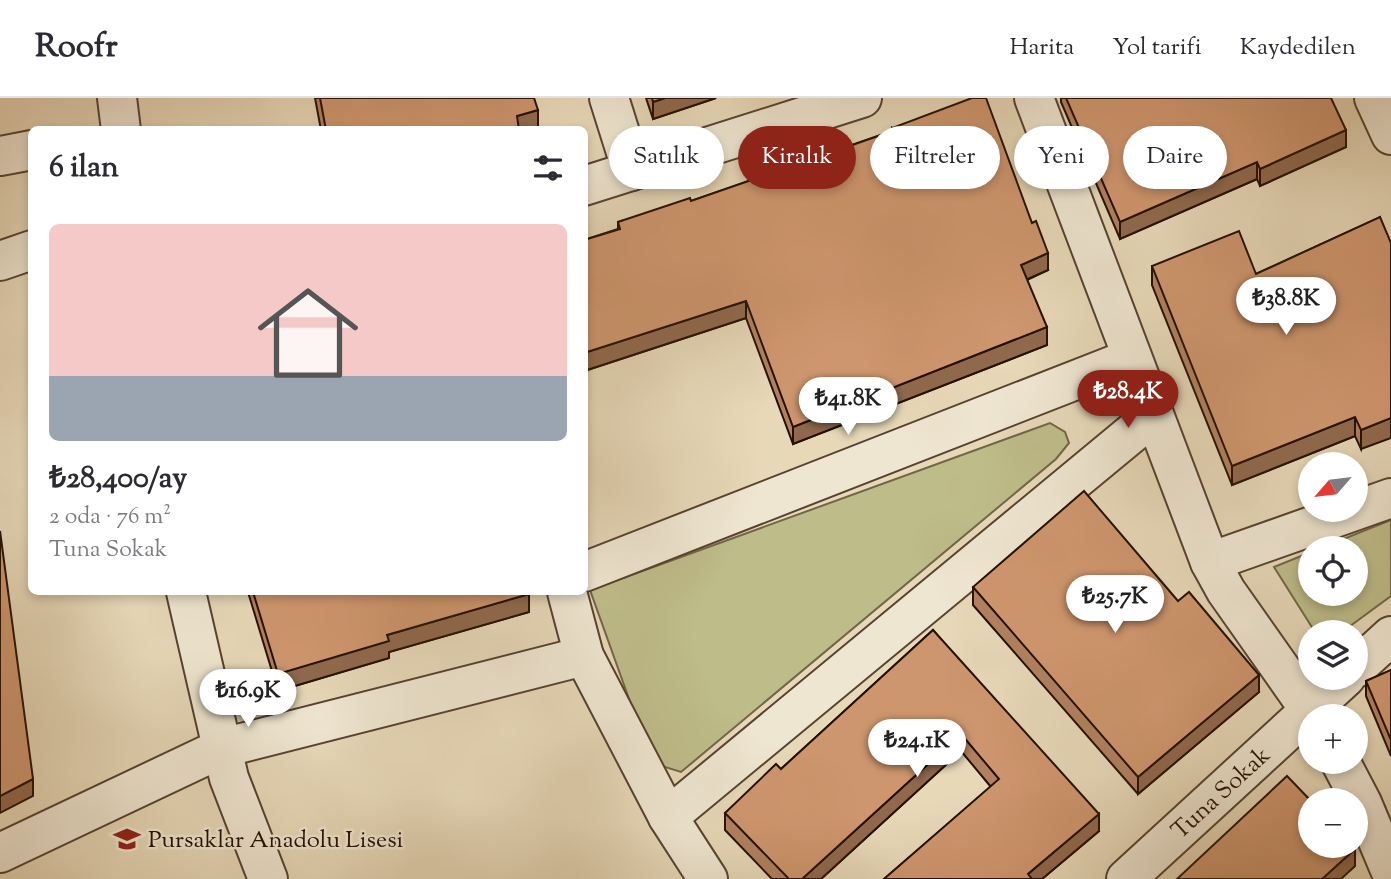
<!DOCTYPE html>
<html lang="tr">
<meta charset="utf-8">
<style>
:root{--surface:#fff;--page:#f2f2f3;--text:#2b2b33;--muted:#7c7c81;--line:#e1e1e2;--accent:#8f2418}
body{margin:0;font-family:"Sorts Mill Goudy",serif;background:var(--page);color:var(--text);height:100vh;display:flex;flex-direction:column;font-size:26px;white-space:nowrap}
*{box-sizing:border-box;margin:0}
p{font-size:23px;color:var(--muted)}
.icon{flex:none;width:38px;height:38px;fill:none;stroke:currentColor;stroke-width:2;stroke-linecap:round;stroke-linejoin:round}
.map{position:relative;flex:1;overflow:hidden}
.side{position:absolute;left:28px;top:28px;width:560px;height:469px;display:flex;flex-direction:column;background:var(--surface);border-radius:10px;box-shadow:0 4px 10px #0003}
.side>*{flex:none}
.hud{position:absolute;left:609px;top:28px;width:665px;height:63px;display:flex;gap:14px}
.needle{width:46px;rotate:242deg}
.controls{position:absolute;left:1298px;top:354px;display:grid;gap:14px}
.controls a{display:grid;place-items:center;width:70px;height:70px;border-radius:50%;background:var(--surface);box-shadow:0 4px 10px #0003;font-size:35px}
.price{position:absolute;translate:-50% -60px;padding:0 16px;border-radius:24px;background:#fff;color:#222;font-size:23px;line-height:46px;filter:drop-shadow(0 2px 4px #0008)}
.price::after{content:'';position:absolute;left:50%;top:42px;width:21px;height:16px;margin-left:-10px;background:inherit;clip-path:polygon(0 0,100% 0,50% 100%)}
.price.current{background:var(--accent);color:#fff}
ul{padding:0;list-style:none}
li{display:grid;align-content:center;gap:14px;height:371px;padding:0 21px}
li span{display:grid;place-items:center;height:217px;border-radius:10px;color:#555}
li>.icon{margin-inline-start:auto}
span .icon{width:126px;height:126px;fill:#fffc;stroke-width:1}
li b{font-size:30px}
h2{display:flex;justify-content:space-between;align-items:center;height:84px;padding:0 21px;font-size:30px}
.tag{padding:0 24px;border-radius:32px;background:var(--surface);box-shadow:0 4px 10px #0003;font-size:24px;line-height:63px}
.tag.current{background:var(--accent);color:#fff}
header{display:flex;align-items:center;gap:42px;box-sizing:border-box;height:98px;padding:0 35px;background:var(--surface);border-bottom:2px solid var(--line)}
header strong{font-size:33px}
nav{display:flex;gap:38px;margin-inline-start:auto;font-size:24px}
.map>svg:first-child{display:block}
.green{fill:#bebc89;stroke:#726646;stroke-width:2}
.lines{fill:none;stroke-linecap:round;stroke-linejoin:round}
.minor-casing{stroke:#564230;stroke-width:42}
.minor{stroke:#efe6d1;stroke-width:38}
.wall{fill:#b1815f;stroke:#251002;stroke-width:2}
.shaded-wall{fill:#90694d;stroke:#251002;stroke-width:2}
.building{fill:#ce966e;stroke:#251002;stroke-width:2}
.labels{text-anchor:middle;stroke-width:5;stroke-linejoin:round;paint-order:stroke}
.street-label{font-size:24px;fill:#251002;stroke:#efe6d1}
.poi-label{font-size:24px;fill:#251002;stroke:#efe6d1;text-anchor:start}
</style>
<header>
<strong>Roofr</strong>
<nav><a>Harita</a><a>Yol tarifi</a><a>Kaydedilen</a></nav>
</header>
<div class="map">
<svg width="1391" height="781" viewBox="0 0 1391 781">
<rect width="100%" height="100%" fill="#e7d8b8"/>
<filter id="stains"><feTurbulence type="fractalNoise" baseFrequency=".00286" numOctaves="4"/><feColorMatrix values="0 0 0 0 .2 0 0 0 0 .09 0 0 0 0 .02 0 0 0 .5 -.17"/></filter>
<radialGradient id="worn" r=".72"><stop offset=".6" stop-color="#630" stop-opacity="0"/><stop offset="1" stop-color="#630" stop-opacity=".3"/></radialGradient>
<g class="green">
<path d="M 1050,325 L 1065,334 L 1069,345 L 1056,361 L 681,674 L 652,665 L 590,492 Z"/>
<path d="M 1391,422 L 1391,498 L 1342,534 L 1315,534 L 1274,469 L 1311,454 L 1311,495 L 1356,495 L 1356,450 L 1321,450 Z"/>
</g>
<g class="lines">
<defs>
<g id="minor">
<path d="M 117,0 L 121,32"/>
<path d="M 609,0 L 632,73"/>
<path d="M 1034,0 L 1210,464 L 1226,493 L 1314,618"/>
<path d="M 1374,0 L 1391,37"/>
<path d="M 0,58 L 32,52"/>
<path d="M 584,88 L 862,0"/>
<path d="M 0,163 L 32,152"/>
<path d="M 1210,464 L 1391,400"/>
<path d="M 584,474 L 1132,260"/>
<path d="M 186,494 L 229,680 L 268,781"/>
<path d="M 567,494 L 584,558 L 668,719 L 708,781"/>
<path d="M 1356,570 L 1391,538"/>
<path d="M 1340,663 L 1362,705 L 1391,774"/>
<path d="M 668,719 L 1154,317"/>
<path d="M 0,755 L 222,650 L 584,558"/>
<path id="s1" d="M 1126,781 L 1346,579"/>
</g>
</defs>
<use href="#minor" class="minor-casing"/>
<use href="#minor" class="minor"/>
</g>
<g class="wall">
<path d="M 315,0 L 534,0 L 538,32 L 321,32 Z"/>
<path d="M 646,0 L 716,0 L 653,21 Z"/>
<path d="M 1061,0 L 1331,0 L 1346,49 L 1260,88 L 1257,81 L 1120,141 L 1061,4 Z"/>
<path d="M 892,30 L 1048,172 L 1027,182 L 1047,247 L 793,346 L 746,220 L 584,273 L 584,142 L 618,131 L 618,124 L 691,103 L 892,33 Z"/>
<path d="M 1380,119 L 1361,351 L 1355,338 L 1232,387 L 1152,187 L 1152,168 L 1256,176 Z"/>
<path d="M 973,489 L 1178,503 L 1259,594 L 1138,696 L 973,507 Z"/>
<path d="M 248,494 L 528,494 L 529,514 L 389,554 L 389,560 L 278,593 Z"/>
<path d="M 933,532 L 1099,733 L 1042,781 L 884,781 L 991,689 L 961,653 L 821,781 L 772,781 L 725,732 L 725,715 L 781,671 Z"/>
<path d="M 1391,572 L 1391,658 L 1366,598 L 1366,583 Z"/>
</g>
<g class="shaded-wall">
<path d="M 665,0 L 716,0 L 653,21 L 653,4 Z"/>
<path d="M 538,12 L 538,32 L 517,32 L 517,18 Z"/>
<path d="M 1346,32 L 1346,49 L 1260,88 L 1260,71 Z"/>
<path d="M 1257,64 L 1257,81 L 1120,141 L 1120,124 Z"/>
<path d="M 1048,155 L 1048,172 L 1021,184 L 1021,167 Z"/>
<path d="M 746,203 L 746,220 L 584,273 L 584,255 Z"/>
<path d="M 1047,229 L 1047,247 L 793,346 L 793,329 Z"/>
<path d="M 1355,319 L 1355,338 L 1232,387 L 1232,368 Z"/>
<path d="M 1391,320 L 1391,340 L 1361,351 L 1361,332 Z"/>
<path d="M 529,496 L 529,514 L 389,554 L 389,560 L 278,593 L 278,576 L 387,537 Z"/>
<path d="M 1259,577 L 1259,594 L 1138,696 L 1138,679 Z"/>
<path d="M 961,636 L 961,653 L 821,781 L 802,781 Z"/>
<path d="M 33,681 L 33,698 L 0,715 L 0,698 Z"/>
<path d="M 1099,716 L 1099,733 L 1042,781 L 1028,781 L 1028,776 Z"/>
<path d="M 1355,751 L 1355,768 L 1341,781 L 1322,781 Z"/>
</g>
<g class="building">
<path d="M 320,0 L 534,0 L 538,12 L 517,18 L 519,32 L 326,32 Z"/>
<path d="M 652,0 L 665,0 L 653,4 Z"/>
<path d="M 972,0 L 986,0 L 1032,125 L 1036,123 L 1048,155 L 1021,167 L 1047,229 L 793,329 L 746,203 L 584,255 L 584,142 L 620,131 L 618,124 L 690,100 L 691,103 L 893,33 L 892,30 Z"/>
<path d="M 1066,0 L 1331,0 L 1346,32 L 1260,71 L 1257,64 L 1120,124 Z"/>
<path d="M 1380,119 L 1391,145 L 1391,320 L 1361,332 L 1355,319 L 1232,368 L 1152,168 L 1239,133 L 1256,176 Z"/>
<path d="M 1084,393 L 1178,503 L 1189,494 L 1259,577 L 1138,679 L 973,489 Z"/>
<path d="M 0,433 L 33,681 L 0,698 Z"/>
<path d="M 253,494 L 528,494 L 529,496 L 387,537 L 389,543 L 278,576 Z"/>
<path d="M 933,532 L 1099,716 L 1028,776 L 1032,781 L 884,781 L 999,681 L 961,636 L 802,781 L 789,781 L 725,715 L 776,666 L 781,671 Z"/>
<path d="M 1391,572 L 1391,642 L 1366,583 Z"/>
<path d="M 1287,678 L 1311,703 L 1311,747 L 1352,747 L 1355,751 L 1322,781 L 1177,781 Z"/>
</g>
<defs>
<symbol id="school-bare" viewBox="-9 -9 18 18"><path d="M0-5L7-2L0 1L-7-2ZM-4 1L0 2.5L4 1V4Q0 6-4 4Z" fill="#8f2418" stroke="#efe6d1" stroke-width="2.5" paint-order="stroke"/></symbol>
</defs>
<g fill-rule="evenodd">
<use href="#school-bare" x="108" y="722" width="38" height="38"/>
</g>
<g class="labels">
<g class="street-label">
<text dy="8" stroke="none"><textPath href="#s1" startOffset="128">Tuna Sokak</textPath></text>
</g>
<g class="poi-label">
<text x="148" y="749">Pursaklar Anadolu Lisesi</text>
</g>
</g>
<rect width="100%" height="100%" filter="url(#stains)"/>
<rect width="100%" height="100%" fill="url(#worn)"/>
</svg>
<div class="controls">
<a><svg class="needle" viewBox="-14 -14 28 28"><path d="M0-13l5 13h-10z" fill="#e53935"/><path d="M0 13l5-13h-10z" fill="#7c7c81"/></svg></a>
<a><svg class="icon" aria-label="locate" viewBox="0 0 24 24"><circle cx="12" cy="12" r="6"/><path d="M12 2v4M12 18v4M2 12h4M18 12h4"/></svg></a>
<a><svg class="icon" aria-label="layers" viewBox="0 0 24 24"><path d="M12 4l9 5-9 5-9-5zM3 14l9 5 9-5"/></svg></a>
<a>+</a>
<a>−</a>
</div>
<b class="price" style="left:1286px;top:239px">₺38.8K</b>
<b class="price current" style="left:1128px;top:332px">₺28.4K</b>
<b class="price" style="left:848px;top:339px">₺41.8K</b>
<b class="price" style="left:1115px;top:537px">₺25.7K</b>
<b class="price" style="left:248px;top:631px">₺16.9K</b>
<b class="price" style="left:917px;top:681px">₺24.1K</b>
<div class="hud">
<a class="tag">Satılık</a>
<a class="tag current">Kiralık</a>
<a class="tag">Filtreler</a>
<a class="tag">Yeni</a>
<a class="tag">Daire</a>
</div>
<section class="side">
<h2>6 ilan<svg class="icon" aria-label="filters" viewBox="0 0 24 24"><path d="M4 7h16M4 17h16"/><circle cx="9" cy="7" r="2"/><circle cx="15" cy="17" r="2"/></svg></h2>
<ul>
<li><span style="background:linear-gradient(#f6c9c9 70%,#9aa5b1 0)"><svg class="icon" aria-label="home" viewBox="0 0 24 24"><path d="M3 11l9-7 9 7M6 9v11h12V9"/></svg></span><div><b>₺28,400/ay</b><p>2 oda · 76 m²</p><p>Tuna Sokak</p></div></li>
</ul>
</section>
</div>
